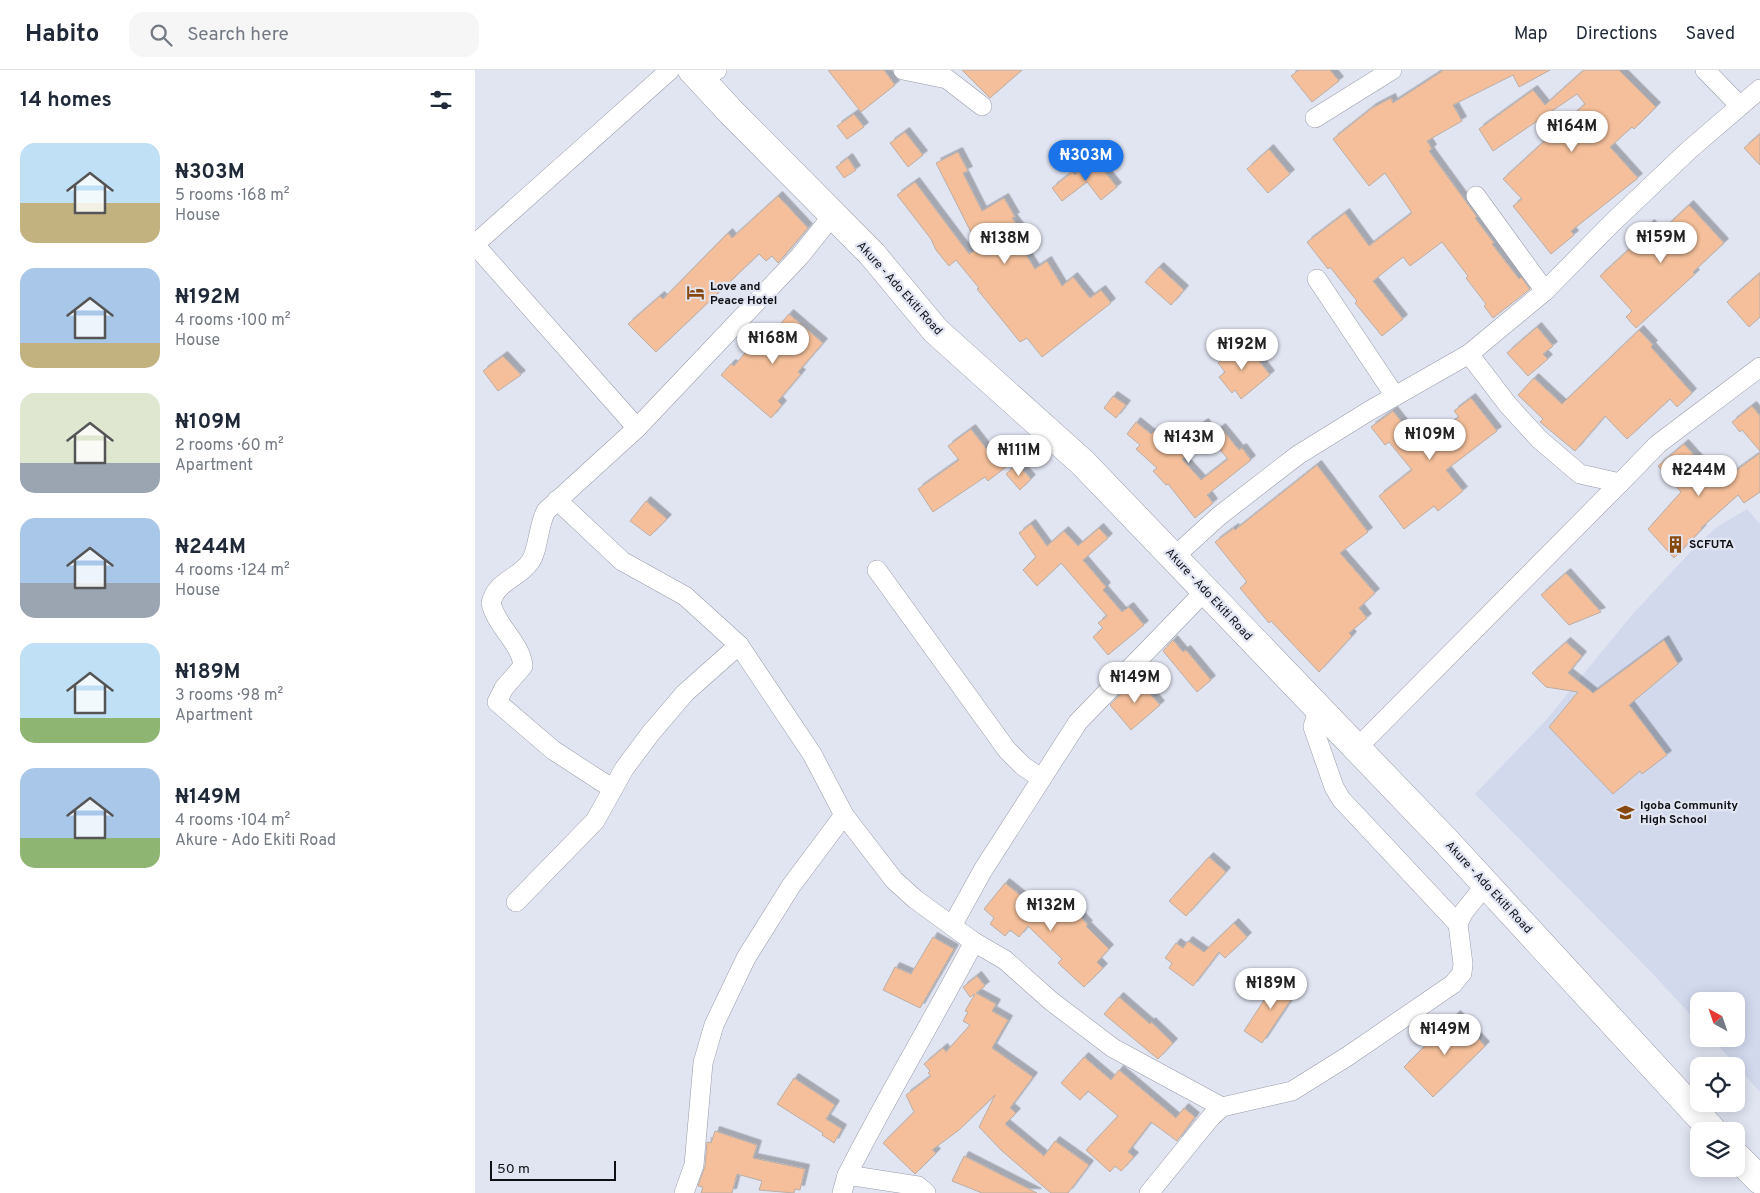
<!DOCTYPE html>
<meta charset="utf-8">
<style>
:root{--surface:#fff;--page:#f6f6f7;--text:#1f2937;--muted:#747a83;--line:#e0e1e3;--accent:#1a73e8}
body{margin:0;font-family:Overpass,sans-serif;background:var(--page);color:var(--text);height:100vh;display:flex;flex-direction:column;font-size:19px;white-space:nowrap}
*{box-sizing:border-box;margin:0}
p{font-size:16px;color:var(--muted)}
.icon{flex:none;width:28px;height:28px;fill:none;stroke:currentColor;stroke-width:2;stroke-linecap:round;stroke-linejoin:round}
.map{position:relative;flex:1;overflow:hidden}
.details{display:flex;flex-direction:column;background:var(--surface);width:475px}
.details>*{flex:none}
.needle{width:32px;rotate:320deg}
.buttons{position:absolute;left:1215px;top:922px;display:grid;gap:10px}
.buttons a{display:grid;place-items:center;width:55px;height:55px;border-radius:10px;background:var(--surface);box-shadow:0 2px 12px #0003;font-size:25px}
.scale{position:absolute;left:15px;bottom:12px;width:126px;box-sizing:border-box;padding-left:5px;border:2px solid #0f1015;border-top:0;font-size:14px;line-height:18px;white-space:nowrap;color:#0f1015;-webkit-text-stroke:4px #e1e5f2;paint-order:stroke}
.price{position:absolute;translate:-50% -42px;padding:0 11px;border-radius:18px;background:#fff;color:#222;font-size:16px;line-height:32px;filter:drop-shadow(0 1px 2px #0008)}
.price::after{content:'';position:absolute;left:50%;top:30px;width:15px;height:11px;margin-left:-8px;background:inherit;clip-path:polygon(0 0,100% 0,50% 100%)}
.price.active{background:var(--accent);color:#fff}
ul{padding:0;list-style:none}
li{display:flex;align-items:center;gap:15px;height:125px;padding:0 20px}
li span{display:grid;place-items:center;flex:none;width:140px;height:100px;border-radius:15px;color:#555}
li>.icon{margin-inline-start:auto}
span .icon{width:60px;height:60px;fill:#fffc;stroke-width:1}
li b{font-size:21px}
h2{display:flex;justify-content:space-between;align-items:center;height:60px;padding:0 20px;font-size:21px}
header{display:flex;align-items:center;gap:30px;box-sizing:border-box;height:70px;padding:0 25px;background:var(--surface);border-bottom:1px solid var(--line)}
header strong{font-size:24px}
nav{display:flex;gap:28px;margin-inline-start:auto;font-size:18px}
.search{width:350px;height:45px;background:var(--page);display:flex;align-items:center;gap:12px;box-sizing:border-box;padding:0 18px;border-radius:15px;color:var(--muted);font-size:19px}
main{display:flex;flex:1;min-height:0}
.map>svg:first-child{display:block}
.built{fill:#d2d9ed}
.building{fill:#f4bf9a;stroke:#bbaea6;filter:url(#shadow)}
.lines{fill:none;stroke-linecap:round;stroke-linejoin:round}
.minor-casing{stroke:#989ca8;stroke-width:20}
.primary-casing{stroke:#989ca8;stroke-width:29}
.minor{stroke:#fff;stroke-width:19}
.primary{stroke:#fff;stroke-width:28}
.labels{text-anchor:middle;stroke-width:4.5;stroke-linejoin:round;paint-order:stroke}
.poi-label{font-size:12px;font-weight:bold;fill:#0f1015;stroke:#e1e5f2;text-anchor:start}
.street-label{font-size:12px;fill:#0f1015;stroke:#e1e5f2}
</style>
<header>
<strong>Habito</strong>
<div class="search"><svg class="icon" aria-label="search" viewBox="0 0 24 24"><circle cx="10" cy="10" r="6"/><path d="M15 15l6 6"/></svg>Search here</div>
<nav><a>Map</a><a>Directions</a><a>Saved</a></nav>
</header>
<main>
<section class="details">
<h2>14 homes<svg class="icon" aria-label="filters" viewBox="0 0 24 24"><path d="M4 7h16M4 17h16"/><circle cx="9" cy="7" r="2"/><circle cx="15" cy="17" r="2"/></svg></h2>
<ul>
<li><span style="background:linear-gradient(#bfe0f5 60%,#c2b280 0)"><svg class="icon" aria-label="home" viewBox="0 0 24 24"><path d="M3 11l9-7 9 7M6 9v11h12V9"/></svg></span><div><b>₦303M</b><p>5 rooms · 168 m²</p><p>House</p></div></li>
<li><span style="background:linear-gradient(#a9c7e8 75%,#c2b280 0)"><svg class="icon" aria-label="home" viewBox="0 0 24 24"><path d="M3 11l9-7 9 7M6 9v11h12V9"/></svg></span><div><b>₦192M</b><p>4 rooms · 100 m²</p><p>House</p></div></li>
<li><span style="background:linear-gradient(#dfe7d0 70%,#9aa5b1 0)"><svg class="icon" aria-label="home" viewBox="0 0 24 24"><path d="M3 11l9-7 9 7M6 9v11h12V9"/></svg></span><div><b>₦109M</b><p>2 rooms · 60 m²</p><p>Apartment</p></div></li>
<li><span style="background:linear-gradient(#a9c7e8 65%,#9aa5b1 0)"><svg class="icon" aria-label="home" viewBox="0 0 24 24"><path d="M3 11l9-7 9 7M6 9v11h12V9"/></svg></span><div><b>₦244M</b><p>4 rooms · 124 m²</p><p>House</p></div></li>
<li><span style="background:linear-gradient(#bfe0f5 75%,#8fb573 0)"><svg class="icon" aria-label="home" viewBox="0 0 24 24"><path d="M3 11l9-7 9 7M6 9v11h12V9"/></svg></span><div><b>₦189M</b><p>3 rooms · 98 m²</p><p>Apartment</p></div></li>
<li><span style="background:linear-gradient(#a9c7e8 70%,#8fb573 0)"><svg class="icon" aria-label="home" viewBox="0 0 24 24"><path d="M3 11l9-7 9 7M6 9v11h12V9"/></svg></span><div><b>₦149M</b><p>4 rooms · 104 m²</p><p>Akure - Ado Ekiti Road</p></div></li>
</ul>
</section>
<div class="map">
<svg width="1285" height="1123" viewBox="0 0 1285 1123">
<defs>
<filter id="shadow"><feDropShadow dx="4.5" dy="-4.5" stdDeviation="0" flood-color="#0004"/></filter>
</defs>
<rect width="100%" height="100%" fill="#e1e5f2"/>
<path class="built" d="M 1272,439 L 1285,454 L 1285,1022 L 1237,969 L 1261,969 L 1261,931 L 1224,931 L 1224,954 L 1177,903 L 1000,724 L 1071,650 L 1156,546 L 1219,478 L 1242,457 Z"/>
<g class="building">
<path d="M 353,0 L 409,0 L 420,15 L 386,42 Z"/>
<path d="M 487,0 L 547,0 L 515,28 Z"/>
<path d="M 824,0 L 855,0 L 864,11 L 837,32 L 816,6 Z"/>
<path d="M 969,0 L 1075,0 L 1044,17 L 1038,5 L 978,35 L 987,51 L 952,71 L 957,79 L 954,81 L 1002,147 L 1000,148 L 1019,173 L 1017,174 L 1044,209 L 1046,207 L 1055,219 L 1018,248 L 1009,236 L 1011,234 L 991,208 L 993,206 L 967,172 L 935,196 L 928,187 L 898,211 L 928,249 L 907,266 L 880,233 L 882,231 L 855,197 L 853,199 L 832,172 L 870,143 L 894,176 L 937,143 L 910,103 L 894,116 L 858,69 L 897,38 L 916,28 L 918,33 Z"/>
<path d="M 1109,0 L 1144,0 L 1181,37 L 1159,59 L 1157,57 L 1135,77 L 1163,108 L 1096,161 L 1099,165 L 1076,184 L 1038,136 L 1047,129 L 1028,109 L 1110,34 L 1102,24 L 1018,81 L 1004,59 L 1058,20 L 1070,35 Z"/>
<path d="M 379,44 L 389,57 L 372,69 L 362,56 Z"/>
<path d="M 430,62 L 448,85 L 433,97 L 415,73 Z"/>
<path d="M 1285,64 L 1285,95 L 1269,78 Z"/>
<path d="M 794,79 L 815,104 L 793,123 L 772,99 Z"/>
<path d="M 483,82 L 493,101 L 488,103 L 507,141 L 529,128 L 540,147 L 537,148 L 552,168 L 544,174 L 560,199 L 572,191 L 587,216 L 598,207 L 615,228 L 626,220 L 636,233 L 567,287 L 552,268 L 545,272 L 502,219 L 504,218 L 481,190 L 474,196 L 461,180 L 456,169 L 422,125 L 440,112 L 494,184 L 504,178 L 461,93 Z"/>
<path d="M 373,88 L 381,100 L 369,108 L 361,97 Z"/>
<path d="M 619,89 L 642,117 L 626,130 L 612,112 L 587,131 L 577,118 L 597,102 L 600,105 Z"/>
<path d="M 303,126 L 333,158 L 303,193 L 297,186 L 291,191 L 284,184 L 181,282 L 153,254 L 185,226 L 188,229 L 253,163 L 257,168 Z"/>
<path d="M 1214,135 L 1249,173 L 1218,202 L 1220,204 L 1161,258 L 1151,247 L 1157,241 L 1125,206 L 1162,172 L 1158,169 L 1175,154 L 1183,164 Z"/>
<path d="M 684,197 L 709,220 L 696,235 L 670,212 Z"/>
<path d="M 1285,203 L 1285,247 L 1274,257 L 1252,232 Z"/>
<path d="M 314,244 L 348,273 L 323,302 L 326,304 L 303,331 L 307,335 L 296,348 L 246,305 L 256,294 L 259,296 L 282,269 L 288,274 Z"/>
<path d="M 1062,257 L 1078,276 L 1068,284 L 1073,289 L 1053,306 L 1032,283 Z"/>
<path d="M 1164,260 L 1178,275 L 1176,277 L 1217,323 L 1202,337 L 1195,329 L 1152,369 L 1130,346 L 1100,381 L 1065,352 L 1068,349 L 1043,325 L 1059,308 L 1087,334 Z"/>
<path d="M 769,272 L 795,305 L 766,329 L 760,320 L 757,323 L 744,307 L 750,302 L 743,293 Z"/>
<path d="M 28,286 L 46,305 L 23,321 L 8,301 Z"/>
<path d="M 638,326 L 651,335 L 641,348 L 629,338 Z"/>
<path d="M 996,328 L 1022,361 L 971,400 L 988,421 L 963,441 L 959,436 L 929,459 L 904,426 L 937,400 L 914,372 L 910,375 L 896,357 L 918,341 L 937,365 L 942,361 L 951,373 L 984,347 L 979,341 Z"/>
<path d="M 1277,336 L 1285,346 L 1285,381 L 1267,360 L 1265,362 L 1257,352 Z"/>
<path d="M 661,352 L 676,364 L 679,361 L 695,376 L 729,353 L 736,363 L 707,389 L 726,410 L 753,389 L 734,367 L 746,358 L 764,380 L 767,378 L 776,390 L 732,425 L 738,433 L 720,448 L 693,414 L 691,415 L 678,401 L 682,398 L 661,379 L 665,375 L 652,364 Z"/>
<path d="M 496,359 L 516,385 L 524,379 L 536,393 L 513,411 L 510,407 L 458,442 L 443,419 L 484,390 L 473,376 Z"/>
<path d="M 1209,374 L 1244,413 L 1285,383 L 1285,422 L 1269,433 L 1263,425 L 1226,458 L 1227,459 L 1199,488 L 1173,459 L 1206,422 L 1183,396 Z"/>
<path d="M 542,394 L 556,409 L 545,420 L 531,404 Z"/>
<path d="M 842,395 L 893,462 L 865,483 L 900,523 L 884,538 L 892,548 L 874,563 L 877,566 L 844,602 L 796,551 L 794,553 L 765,518 L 772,512 L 740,472 L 759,458 L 760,460 Z"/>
<path d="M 171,431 L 192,449 L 175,466 L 155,451 Z"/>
<path d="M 556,454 L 572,476 L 589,461 L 603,476 L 624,458 L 633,468 L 608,490 L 631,517 L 628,520 L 647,542 L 654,537 L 669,555 L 633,585 L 618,567 L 628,558 L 623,553 L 632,546 L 586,493 L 562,516 L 548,500 L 561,487 L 544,463 Z"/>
<path d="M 1091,503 L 1126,542 L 1094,555 L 1066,525 Z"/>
<path d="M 698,570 L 708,582 L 711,580 L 736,610 L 722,622 L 688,581 Z"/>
<path d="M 1189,570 L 1203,594 L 1154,635 L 1192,685 L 1167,704 L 1165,701 L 1138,724 L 1074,657 L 1103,622 L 1071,617 L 1057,603 L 1091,572 L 1107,586 L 1093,603 L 1118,623 Z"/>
<path d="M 661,608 L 685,635 L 656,660 L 635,635 Z"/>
<path d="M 734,787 L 751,802 L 711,846 L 694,831 Z"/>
<path d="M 530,813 L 570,845 L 587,828 L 613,855 L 611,856 L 634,879 L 622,892 L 628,898 L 609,917 L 583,893 L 587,889 L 553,856 L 544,867 L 535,860 L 530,866 L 515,854 L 519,848 L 509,839 Z"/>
<path d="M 759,853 L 772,867 L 750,888 L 744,882 L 718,916 L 694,898 L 697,893 L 690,888 L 701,873 L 708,878 L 713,871 L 729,882 Z"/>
<path d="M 458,867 L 479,879 L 445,938 L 408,920 L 420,897 L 436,904 Z"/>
<path d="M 502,906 L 510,916 L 501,923 L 521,934 L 517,941 L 533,950 L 517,978 L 558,1007 L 535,1038 L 541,1043 L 530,1054 L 569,1086 L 580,1071 L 614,1095 L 593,1123 L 576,1123 L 527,1081 L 504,1057 L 520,1025 L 484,1060 L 457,1080 L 461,1083 L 440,1104 L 408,1073 L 439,1042 L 431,1025 L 456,1006 L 453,1003 L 455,1001 L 449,994 L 468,978 L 471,982 L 495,955 L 488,951 L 493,942 L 490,941 L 500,924 L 495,927 L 488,917 Z"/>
<path d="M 804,907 L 823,919 L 787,973 L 769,961 Z"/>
<path d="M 644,927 L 675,954 L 676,952 L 698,973 L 683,989 L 629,944 Z"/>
<path d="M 981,945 L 1010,976 L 958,1027 L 929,997 Z"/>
<path d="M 609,987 L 636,1010 L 644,1000 L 701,1048 L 709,1038 L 720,1047 L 702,1071 L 676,1052 L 653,1082 L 659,1087 L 646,1101 L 640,1096 L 635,1102 L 611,1080 L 643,1046 L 613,1021 L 605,1030 L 586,1013 Z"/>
<path d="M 319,1008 L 360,1035 L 351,1049 L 367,1059 L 359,1073 L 347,1065 L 348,1063 L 302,1034 Z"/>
<path d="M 240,1061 L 282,1075 L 278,1088 L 330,1099 L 325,1120 L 320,1119 L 319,1123 L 284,1120 L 287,1111 L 262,1104 L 257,1123 L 226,1123 L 228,1117 L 223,1116 L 230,1096 L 232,1072 L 236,1073 Z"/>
<path d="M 489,1086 L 562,1123 L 507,1123 L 477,1111 Z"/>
</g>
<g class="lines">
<defs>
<g id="minor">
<path d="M 428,0 L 472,9 L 507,36"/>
<path d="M 1230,0 L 1265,36"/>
<path d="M 226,10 L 242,0"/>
<path d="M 840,48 L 917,0"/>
<path d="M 1001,126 L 1070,221"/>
<path d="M 0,174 L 195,0"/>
<path d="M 0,175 L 162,358 L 325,186 L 358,145"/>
<path d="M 842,209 L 920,326"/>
<path d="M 994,284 L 1033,335 L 1065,370 L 1105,404 L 1145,413 L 1183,374 L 1285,297"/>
<path d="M 82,430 L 147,491 L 210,526 L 264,575 L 337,684 L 369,745"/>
<path d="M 699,487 L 744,446 L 823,385 L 894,341 L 994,284 L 1070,221 L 1136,154 L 1214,80 L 1285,19"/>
<path d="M 402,500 L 532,680 L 548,696 L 566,708"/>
<path d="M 843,640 L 838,657 L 859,717 L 866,729 L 983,854"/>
<path d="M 881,679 L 1145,413"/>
<path d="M 138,719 L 78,680 L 22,632 L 29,618 L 48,596 C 46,573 21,556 16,533 C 21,511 43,509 55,492 C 63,482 63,456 71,441 L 162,358"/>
<path d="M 41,832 L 120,751 L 149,699 L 175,664 L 210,623 L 264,575"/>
<path d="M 477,856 L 508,800 L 603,652 L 730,521"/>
<path d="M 372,1105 C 412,1026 458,950 499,872"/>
<path d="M 209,1123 L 219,1095 L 228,993 L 239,955 L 271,888 L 316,816 L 369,745 L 419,810 L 440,829 L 499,872 L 530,890 L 576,931 L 638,978 L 747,1037"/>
<path d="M 367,1123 L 372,1105 L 443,1116 L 451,1123"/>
<path d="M 674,1123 L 736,1047 L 747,1037 L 817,1021 L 873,986 L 978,914 L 987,903 L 988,894 L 983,854 L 988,843 L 1011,814"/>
</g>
<g id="primary">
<path d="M 217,0 L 256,42 L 397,184 L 461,261 L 608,393 L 971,771 L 1238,1061"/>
<path d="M 1261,1086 L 1285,1110"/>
</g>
</defs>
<use href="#minor" class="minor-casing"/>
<use href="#primary" class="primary-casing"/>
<use href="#minor" class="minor"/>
<use href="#primary" class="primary"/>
</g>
<defs>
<symbol id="hotel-bare" viewBox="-9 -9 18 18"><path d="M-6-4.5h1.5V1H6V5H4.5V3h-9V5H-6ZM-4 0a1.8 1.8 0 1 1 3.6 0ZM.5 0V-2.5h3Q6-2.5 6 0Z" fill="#87480e" stroke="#e1e5f2" stroke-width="2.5" paint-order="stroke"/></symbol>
<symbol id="building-bare" viewBox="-9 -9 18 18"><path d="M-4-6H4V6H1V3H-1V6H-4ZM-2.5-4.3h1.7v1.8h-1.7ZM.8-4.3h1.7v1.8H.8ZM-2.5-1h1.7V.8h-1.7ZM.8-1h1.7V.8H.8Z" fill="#87480e" stroke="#e1e5f2" stroke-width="2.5" paint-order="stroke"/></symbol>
<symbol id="school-bare" viewBox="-9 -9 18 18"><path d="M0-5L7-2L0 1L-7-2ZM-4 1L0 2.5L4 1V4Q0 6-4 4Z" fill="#87480e" stroke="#e1e5f2" stroke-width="2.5" paint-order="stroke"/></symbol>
</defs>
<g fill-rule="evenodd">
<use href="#hotel-bare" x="208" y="210" width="25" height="25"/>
<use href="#building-bare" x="1188" y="462" width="25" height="25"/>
<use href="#school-bare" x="1138" y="730" width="25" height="25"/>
</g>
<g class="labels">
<g class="poi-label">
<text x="235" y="220">Love and<tspan x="235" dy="14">Peace Hotel</tspan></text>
<text x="1214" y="478">SCFUTA</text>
<text x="1165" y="739">Igoba Community<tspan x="1165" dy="14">High School</tspan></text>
</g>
<g class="street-label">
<text transform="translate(425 218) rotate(48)" y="4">Akure - Ado Ekiti Road</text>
<text transform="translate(734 524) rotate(47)" y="4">Akure - Ado Ekiti Road</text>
<text transform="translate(1014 817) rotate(47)" y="4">Akure - Ado Ekiti Road</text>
</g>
</g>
</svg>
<div class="buttons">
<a><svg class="needle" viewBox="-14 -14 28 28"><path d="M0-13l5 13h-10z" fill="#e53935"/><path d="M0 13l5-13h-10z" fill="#747a83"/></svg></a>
<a><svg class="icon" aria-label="locate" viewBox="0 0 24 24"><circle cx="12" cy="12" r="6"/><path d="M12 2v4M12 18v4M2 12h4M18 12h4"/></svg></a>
<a><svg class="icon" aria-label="layers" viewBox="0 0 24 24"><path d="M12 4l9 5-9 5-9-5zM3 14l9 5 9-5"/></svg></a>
</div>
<div class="scale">50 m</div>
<b class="price" style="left:1097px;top:83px">₦164M</b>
<b class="price active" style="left:611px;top:112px">₦303M</b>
<b class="price" style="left:1186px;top:194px">₦159M</b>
<b class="price" style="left:530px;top:195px">₦138M</b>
<b class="price" style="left:298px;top:295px">₦168M</b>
<b class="price" style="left:767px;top:301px">₦192M</b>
<b class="price" style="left:955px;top:391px">₦109M</b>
<b class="price" style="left:714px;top:394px">₦143M</b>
<b class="price" style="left:544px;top:407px">₦111M</b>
<b class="price" style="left:1224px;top:427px">₦244M</b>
<b class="price" style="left:660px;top:634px">₦149M</b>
<b class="price" style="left:576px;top:862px">₦132M</b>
<b class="price" style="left:796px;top:940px">₦189M</b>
<b class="price" style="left:970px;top:986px">₦149M</b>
</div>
</main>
